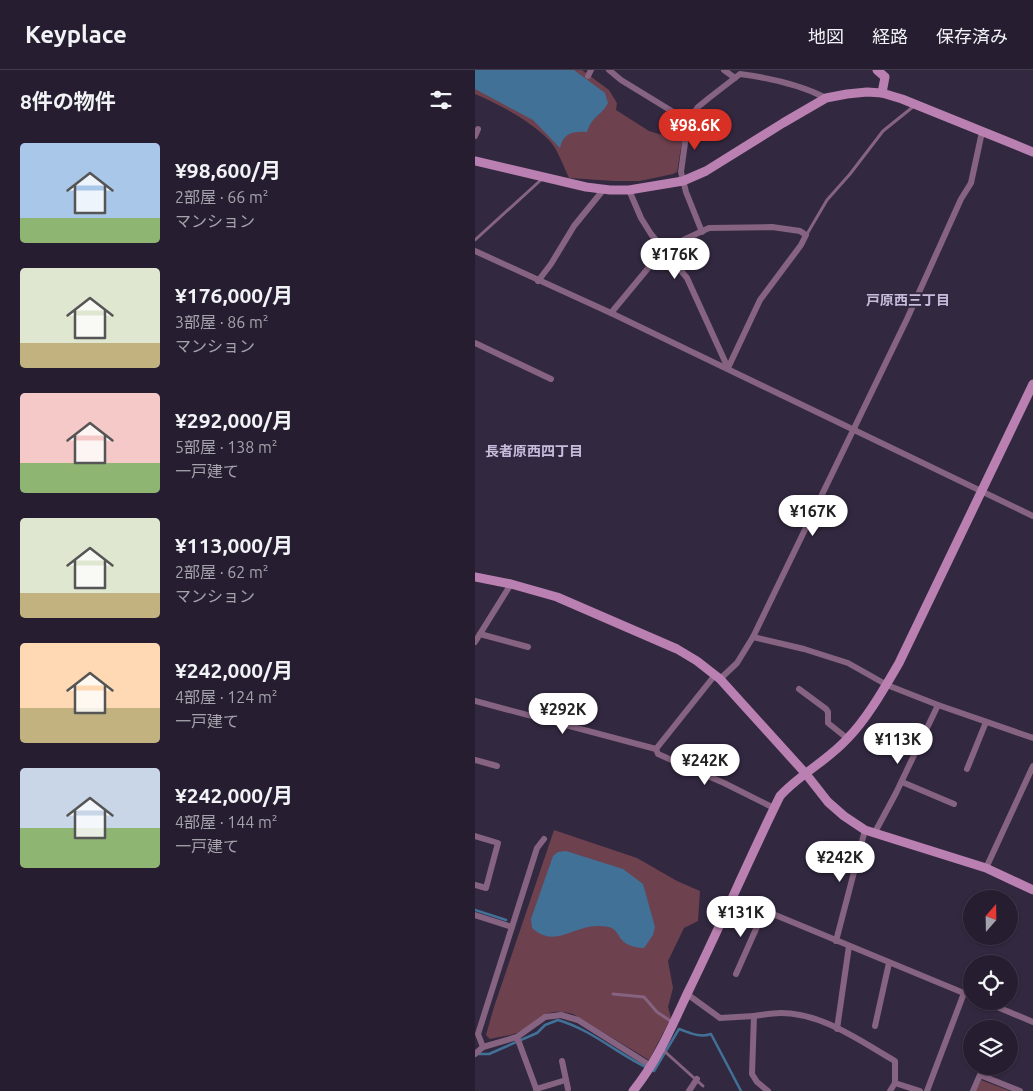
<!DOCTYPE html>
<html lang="ja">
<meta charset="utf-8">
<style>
:root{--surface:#261e30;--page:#2e2738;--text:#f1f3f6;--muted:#a4a2ab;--line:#423c4c;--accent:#d93025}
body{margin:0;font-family:Ubuntu,"Noto Sans JP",sans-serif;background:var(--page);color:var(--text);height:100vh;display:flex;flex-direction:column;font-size:19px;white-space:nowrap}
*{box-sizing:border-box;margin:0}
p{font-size:16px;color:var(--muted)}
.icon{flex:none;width:28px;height:28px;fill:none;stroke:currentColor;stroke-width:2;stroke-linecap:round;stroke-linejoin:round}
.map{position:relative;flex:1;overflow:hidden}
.drawer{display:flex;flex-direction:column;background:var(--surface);width:475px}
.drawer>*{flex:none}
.needle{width:32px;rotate:20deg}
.tools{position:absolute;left:488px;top:820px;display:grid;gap:10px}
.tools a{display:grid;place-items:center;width:55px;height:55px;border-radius:50%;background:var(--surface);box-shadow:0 1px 4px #0004,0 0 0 1px var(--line);font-size:25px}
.price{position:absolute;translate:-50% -42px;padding:0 11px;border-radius:18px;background:#fff;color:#222;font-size:16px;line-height:32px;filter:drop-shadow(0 1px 2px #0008)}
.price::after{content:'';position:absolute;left:50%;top:30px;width:15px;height:11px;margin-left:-8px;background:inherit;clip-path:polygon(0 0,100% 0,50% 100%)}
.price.active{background:var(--accent);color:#fff}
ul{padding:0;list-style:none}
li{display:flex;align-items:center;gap:15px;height:125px;padding:0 20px}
li span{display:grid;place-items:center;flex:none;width:140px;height:100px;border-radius:5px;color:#555}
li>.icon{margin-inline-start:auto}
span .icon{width:60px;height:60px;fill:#fffc;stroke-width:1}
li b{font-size:21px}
h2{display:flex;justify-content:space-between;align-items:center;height:60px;padding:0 20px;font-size:21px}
header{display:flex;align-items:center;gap:30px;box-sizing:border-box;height:70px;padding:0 25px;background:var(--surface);border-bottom:1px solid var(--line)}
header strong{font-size:24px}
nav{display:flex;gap:28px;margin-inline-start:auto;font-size:18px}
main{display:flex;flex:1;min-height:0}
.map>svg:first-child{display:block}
.green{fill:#6d414e}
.water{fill:#427198}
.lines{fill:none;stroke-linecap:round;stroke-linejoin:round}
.stream{stroke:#427198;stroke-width:2.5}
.lane{stroke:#866381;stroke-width:3}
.street{stroke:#866381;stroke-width:6}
.secondary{stroke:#b980b1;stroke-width:9}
.labels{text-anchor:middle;stroke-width:4;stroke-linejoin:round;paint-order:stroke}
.neighbourhood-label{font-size:14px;font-weight:bold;fill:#c7bcdb;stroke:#322840}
</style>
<header>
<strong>Keyplace</strong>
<nav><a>地図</a><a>経路</a><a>保存済み</a></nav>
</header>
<main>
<section class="drawer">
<h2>8件の物件<svg class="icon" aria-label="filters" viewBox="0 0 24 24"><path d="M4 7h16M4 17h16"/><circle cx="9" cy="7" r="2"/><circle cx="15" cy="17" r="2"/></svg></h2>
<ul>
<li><span style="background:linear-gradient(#a9c7e8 75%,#8fb573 0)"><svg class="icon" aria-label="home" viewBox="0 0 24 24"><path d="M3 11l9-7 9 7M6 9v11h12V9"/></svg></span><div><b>¥98,600/月</b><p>2部屋 · 66 m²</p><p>マンション</p></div></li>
<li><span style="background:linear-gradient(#dfe7d0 75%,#c2b280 0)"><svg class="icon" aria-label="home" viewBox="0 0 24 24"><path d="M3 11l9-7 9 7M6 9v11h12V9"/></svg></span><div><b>¥176,000/月</b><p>3部屋 · 86 m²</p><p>マンション</p></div></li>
<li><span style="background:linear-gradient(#f6c9c9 70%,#8fb573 0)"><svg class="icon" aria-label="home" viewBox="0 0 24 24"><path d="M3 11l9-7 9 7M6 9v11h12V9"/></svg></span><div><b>¥292,000/月</b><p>5部屋 · 138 m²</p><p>一戸建て</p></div></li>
<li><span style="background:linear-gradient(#dfe7d0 75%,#c2b280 0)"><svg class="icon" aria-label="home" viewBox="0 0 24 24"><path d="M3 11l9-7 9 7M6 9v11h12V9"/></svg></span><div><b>¥113,000/月</b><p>2部屋 · 62 m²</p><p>マンション</p></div></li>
<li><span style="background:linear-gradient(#ffd9b3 65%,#c2b280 0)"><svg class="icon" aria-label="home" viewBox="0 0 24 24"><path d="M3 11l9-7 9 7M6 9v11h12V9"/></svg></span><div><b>¥242,000/月</b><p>4部屋 · 124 m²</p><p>一戸建て</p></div></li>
<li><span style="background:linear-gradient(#c9d6e8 60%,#8fb573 0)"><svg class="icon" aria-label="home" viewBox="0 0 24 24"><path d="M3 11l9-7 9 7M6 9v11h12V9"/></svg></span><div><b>¥242,000/月</b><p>4部屋 · 144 m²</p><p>一戸建て</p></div></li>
</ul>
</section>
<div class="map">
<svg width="558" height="1021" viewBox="0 0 558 1021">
<rect width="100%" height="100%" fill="#322840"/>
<g class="green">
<path d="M 0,0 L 107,0 L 134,20 L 142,33 L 141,40 L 174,61 L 207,71 L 202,102 L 198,104 L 165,111 L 139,111 L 94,108 C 88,95 83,80 74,70 C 54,50 25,35 0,24 Z"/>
<path d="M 79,760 L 162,788 L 202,811 L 225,821 L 223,851 L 209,858 L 193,891 L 198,918 L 193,937 L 196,948 L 174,990 L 98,944 C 68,936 65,951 42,963 C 34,966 23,967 15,969 L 11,965 L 19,937 Z"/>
<path d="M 506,1010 L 535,1021 L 501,1021 Z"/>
</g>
<g class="water">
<path d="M 0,0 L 99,0 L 130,23 L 133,33 C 126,46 117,46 112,62 C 98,61 88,63 85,78 L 58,50 L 0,19 Z"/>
<path d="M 91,781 L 148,799 L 168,814 L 180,857 L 178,865 L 169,878 C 164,878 158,877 154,875 C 138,867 148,856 123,856 C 99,855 80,879 57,858 L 56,849 L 78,786 L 83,782 Z"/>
</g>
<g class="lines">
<g class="stream">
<path d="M 0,840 L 31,850"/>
<path d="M 2,984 L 14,984 L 62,963 L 70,955 L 83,950 C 118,960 146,987 179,1001 L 204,959 C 216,963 224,968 236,964 L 266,1021"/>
</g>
<g class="lane">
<path d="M 332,164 L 352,130 L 375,104 L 408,61 L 439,36"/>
<path d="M 0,170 L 68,108"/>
<path d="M 138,924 L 169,927 L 182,942 L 197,952"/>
<path d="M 187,979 L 228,1016"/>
</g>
<g class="street">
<path d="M 134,0 L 146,10 L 213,51"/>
<path d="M 249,0 L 260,8"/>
<path d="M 113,6 L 116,0"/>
<path d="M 0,66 L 3,59"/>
<path d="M 154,120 L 166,148 L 176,164 L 212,208 L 253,298"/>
<path d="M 227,162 L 211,122 L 206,102 L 213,51 L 223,37 L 234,28 L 265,4 C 295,8 324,14 351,28"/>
<path d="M 0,181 L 136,243 L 558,446"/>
<path d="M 63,211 L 76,194 L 99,156 L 129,119"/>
<path d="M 136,243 L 189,179 L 234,158 L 297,157 L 325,161 L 331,165 L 326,175 L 285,230 L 253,298"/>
<path d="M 0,273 L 76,309"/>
<path d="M 5,564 L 53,577"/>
<path d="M 278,567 L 329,579 L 373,593 L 412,615 L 463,635 L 558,668"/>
<path d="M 0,572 L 36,514"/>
<path d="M 245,609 L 262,593 L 278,567 L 432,249 L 486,129 L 496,113 L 507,62"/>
<path d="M 324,619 L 351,639 L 353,642 L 353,653 L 373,669"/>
<path d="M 0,631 L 181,679"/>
<path d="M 181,679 L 183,684 L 249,713 L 299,738"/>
<path d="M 181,679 L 240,605"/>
<path d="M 0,690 L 22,696"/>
<path d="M 492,699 L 511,652"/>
<path d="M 427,712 L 479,734"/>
<path d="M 399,764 L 421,723 L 463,635"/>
<path d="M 0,766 L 23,773 L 11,818 L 0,815"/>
<path d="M 511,798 L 558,696"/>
<path d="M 257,827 L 496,926"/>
<path d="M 0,845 L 37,857 L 3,964 L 8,977"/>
<path d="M 37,857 L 62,778 L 69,769"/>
<path d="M 361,871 L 390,760"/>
<path d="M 261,904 L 289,841"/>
<path d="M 212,924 L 245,948 L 279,946 L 277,1004 L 282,1012 L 293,1021"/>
<path d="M 508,931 L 558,952"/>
<path d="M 279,946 C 287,945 297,943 306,943 C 347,943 385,971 420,991 L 420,1013"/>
<path d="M 400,956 L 414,893"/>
<path d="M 362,959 L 374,876"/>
<path d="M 42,967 L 62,1021"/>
<path d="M 0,984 L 8,977 L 42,967 L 70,947 L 86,945 L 103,950 L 176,996"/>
<path d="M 87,991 L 93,1019"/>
<path d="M 61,1019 L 91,1010"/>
<path d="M 214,1021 L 222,1009"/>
<path d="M 415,1021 L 420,1013 L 445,1021"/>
<path d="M 452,1021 L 489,923"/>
<path d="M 498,1021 L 505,1005 L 545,1021"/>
</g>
<g class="secondary">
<path d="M 402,0 L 410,7 L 407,23"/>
<path d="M 0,91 L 111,117 L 135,120 L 154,120 L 208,111 L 231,101 L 308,53 L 351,28 L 372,24 L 392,22 L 407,23 L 427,29 L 558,82"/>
<path d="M 0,507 L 36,514 L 82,527 L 202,579 L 222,591 L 245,609 L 331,704 L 353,732 L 369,746 L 390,760 L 511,798 L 558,820"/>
<path d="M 158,1021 C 182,992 197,956 213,922 C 245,857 273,791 305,726 C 325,704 352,691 372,669 C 392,649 410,617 424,593 L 558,314"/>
</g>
</g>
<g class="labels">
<g class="neighbourhood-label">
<text x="433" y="235">戸原西三丁目</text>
<text x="59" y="386">長者原西四丁目</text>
</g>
</g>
</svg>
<div class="tools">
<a><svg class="needle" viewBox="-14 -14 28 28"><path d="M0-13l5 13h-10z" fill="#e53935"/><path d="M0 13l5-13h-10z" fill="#a4a2ab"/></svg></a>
<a><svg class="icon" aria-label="locate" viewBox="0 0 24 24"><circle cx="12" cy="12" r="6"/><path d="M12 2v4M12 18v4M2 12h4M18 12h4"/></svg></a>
<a><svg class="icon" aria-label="layers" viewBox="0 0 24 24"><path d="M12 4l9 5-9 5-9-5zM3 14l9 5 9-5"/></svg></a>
</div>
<b class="price active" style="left:220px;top:81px">¥98.6K</b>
<b class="price" style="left:200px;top:210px">¥176K</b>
<b class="price" style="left:338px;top:467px">¥167K</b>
<b class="price" style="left:88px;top:665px">¥292K</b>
<b class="price" style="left:423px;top:695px">¥113K</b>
<b class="price" style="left:230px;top:716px">¥242K</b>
<b class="price" style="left:365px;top:813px">¥242K</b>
<b class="price" style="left:266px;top:868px">¥131K</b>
</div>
</main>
